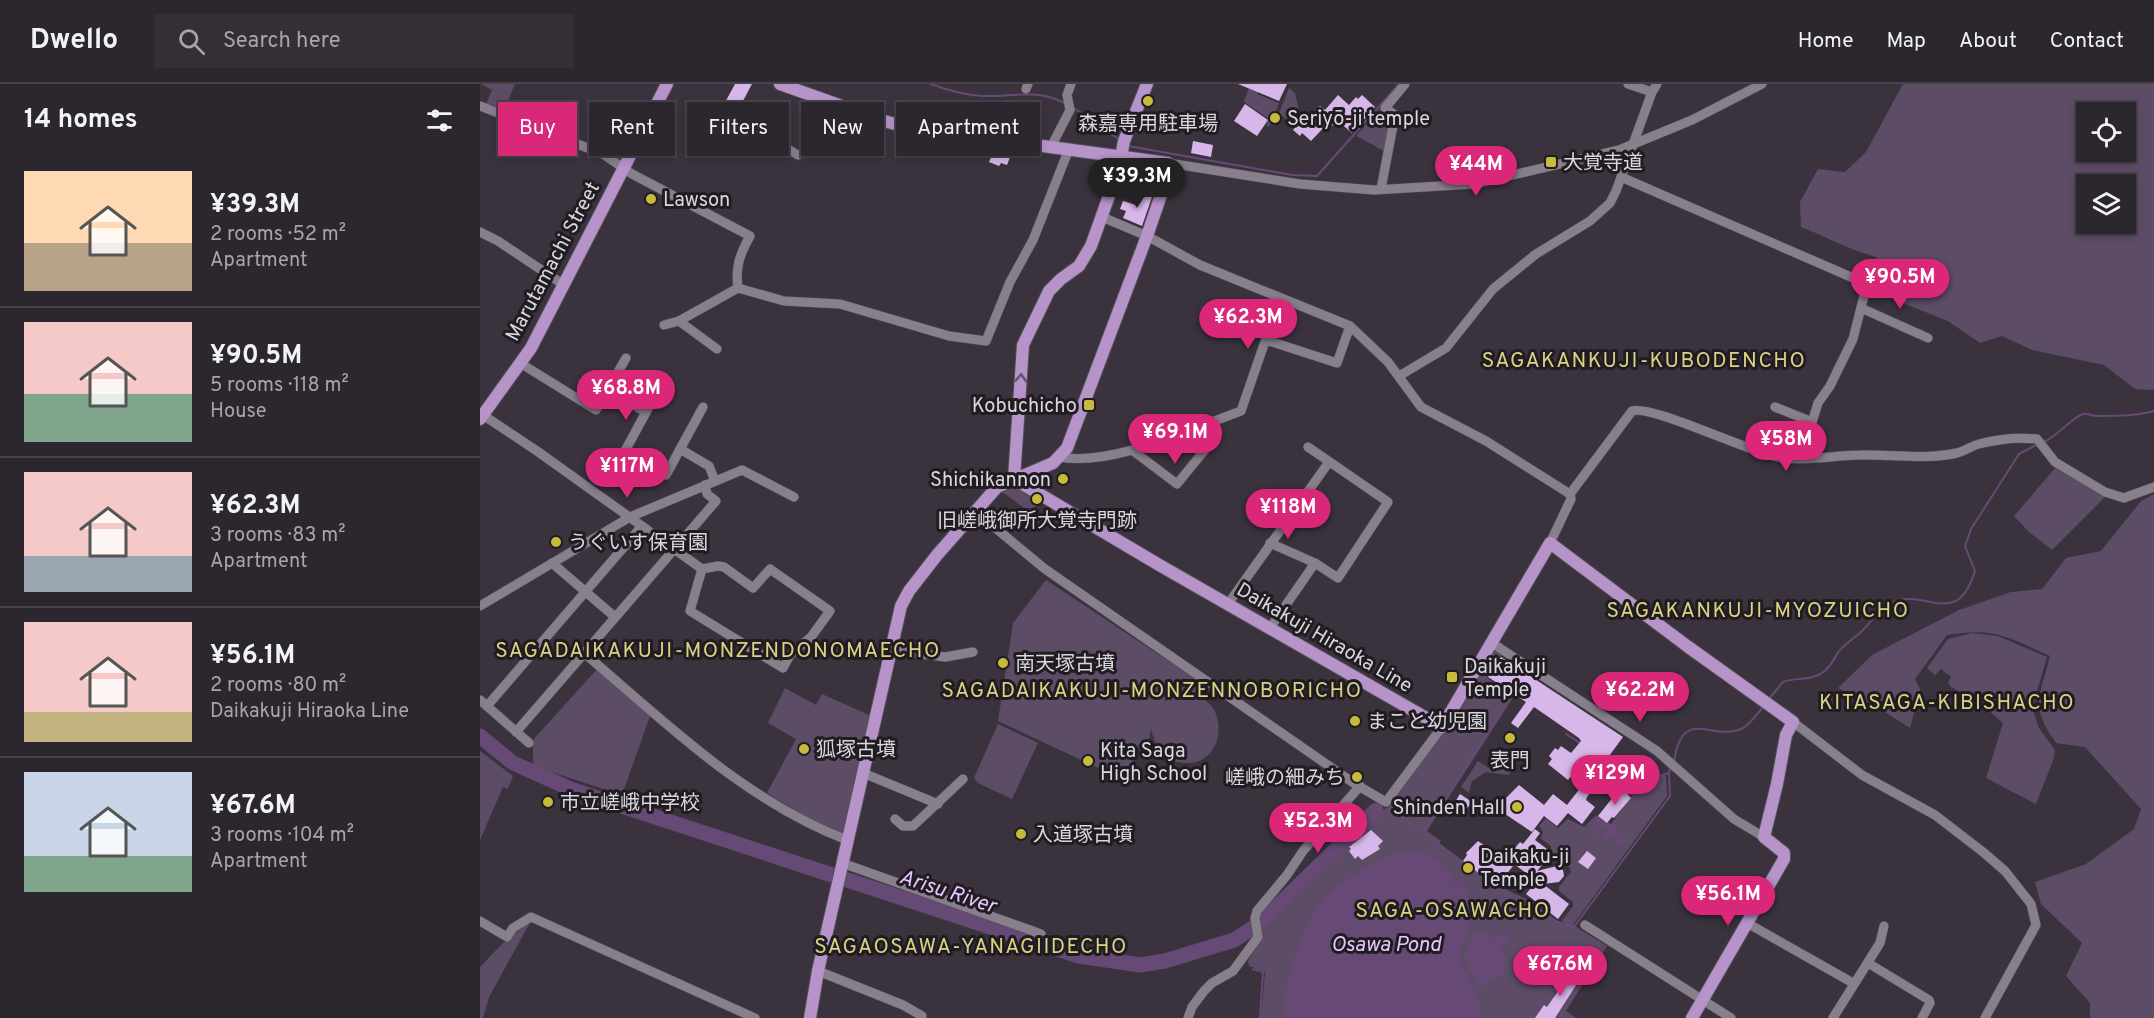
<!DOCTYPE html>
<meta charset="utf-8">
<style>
:root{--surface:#2c262e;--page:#342e36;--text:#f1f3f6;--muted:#a6a5aa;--line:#48434a;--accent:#db2777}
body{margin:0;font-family:Overpass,"Noto Sans JP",sans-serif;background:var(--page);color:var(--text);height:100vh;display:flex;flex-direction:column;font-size:22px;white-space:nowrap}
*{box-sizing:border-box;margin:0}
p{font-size:20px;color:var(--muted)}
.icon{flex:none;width:33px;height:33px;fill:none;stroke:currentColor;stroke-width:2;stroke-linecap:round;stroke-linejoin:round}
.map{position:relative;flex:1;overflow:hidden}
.details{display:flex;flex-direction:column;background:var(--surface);width:480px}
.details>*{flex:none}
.guide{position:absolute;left:18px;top:18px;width:570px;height:54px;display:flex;gap:12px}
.tools{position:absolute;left:1596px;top:18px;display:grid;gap:12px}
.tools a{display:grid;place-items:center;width:60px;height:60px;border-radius:0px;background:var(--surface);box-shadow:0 3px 9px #0003,0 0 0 2px var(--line);font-size:30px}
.price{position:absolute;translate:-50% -51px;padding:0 14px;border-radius:21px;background:var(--accent);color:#fff;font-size:20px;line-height:39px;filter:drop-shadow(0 2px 3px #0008)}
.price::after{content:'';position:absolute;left:50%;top:36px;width:18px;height:14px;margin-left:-9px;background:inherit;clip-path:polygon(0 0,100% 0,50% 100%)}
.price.on{background:#222;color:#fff}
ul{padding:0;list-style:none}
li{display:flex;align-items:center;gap:18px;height:150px;padding:0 24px}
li+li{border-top:2px solid var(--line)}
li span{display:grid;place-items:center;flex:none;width:168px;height:120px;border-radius:0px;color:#555}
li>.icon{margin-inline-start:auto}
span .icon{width:72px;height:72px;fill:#fffc;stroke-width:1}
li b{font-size:26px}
h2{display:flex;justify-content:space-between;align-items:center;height:72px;padding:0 24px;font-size:26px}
.tag{padding:0 21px;border-radius:0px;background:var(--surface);box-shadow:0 3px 9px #0003,0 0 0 2px var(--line);font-size:21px;line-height:54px}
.tag.on{background:var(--accent);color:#fff}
header{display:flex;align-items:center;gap:36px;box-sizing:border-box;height:84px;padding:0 30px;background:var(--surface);border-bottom:2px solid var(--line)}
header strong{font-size:28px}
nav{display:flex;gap:33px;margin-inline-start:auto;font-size:21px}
.search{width:420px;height:54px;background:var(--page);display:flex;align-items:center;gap:15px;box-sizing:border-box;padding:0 21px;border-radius:0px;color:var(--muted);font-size:22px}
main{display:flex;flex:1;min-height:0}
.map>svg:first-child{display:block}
.green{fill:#5d4c66;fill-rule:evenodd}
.water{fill:#664a75}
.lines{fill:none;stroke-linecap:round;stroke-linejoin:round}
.stream{stroke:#664a75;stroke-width:2}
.river{stroke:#664a75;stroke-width:15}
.building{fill:#d7b7e9}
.minor-casing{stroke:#554f59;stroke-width:10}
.major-casing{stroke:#554f59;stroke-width:14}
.minor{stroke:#877f8c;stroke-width:9}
.major{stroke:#b693c9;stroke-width:12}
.oneway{stroke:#64526d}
.poi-dot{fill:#c8bb3b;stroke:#201c21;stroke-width:2}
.labels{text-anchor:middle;stroke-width:6;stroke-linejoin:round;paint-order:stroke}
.poi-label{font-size:20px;fill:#dad6dd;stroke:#201c21;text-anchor:start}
.street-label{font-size:20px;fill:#dad6dd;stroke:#201c21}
.neighbourhood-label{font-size:21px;letter-spacing:1.5px;fill:#dad284;stroke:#201c21}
.water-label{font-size:21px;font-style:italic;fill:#e9c5fd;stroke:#201c21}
</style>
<header>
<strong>Dwello</strong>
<div class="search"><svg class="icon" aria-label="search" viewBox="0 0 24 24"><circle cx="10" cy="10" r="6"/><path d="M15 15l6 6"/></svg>Search here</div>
<nav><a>Home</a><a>Map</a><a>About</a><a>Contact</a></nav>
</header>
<main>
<section class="details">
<h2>14 homes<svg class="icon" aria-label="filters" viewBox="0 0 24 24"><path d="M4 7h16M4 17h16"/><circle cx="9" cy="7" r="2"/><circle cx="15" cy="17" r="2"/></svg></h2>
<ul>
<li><span style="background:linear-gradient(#ffd9b3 60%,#b9a48a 0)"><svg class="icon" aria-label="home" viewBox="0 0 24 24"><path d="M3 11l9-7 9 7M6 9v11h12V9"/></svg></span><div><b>¥39.3M</b><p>2 rooms · 52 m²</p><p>Apartment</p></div></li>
<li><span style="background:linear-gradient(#f6c9c9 60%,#7fa58c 0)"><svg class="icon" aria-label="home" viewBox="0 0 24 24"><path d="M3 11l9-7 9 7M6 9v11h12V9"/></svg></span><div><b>¥90.5M</b><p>5 rooms · 118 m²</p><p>House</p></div></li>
<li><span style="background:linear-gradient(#f6c9c9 70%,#9aa5b1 0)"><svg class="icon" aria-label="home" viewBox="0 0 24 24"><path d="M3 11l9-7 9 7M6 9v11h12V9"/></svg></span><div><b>¥62.3M</b><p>3 rooms · 83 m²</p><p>Apartment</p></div></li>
<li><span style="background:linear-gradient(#f6c9c9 75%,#c2b280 0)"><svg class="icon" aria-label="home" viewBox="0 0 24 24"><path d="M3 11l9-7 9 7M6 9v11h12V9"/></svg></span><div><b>¥56.1M</b><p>2 rooms · 80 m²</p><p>Daikakuji Hiraoka Line</p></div></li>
<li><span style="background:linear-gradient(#c9d6e8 70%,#7fa58c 0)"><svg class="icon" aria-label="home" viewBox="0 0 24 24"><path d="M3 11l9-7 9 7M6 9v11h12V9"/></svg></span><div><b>¥67.6M</b><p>3 rooms · 104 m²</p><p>Apartment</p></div></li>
</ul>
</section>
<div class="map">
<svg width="1674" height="934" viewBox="0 0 1674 934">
<rect width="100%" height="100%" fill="#3a333e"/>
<g class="green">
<path d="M 1,0 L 35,0 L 23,28 L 5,22 L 12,6 Z"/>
<path d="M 770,0 L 781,0 L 777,10 L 799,19 L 789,43 L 786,41 L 789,35 L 764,18 Z"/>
<path d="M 1423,0 L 1674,0 L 1674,306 L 1655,305 L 1624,281 L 1552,266 L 1522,252 L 1500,259 L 1468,237 L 1420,218 L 1405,196 L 1396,173 C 1370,166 1347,153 1321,143 L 1320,118 L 1338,85 L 1365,88 L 1386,68 ZM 1606,28 L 1646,28 L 1646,68 L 1606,68 ZM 1606,100 L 1646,100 L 1646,140 L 1606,140 Z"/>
<path d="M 809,4 L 815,9 L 820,30 L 812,39 L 801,31 L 793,44 Z"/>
<path d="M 900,25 L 912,33 L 904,67 L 876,52 Z"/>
<path d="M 1576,383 L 1626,412 L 1572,466 L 1549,448 L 1534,432 Z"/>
<path d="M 537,401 L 561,414 L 551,429 L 522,408 Z"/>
<path d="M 1674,410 L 1674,934 L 1610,934 L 1610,919 L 1586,892 L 1602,859 L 1561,820 L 1555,798 L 1606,780 L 1654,745 L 1661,725 L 1605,663 L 1576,659 C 1549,620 1560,614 1570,572 C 1528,553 1515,543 1467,551 L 1435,595 L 1440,605 L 1430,644 L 1394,621 L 1358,604 L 1392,571 L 1479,526 L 1531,508 L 1562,505 L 1586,474 L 1621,467 L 1661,417 Z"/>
<path d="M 566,496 L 725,601 L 720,609 C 706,607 694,607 683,618 C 754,585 755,691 698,678 C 680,674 675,660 671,645 L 668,662 L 660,659 L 645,694 L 642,695 L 518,637 L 533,539 Z"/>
<path d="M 1492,549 L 1518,552 L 1567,573 L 1552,624 L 1559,644 L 1575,666 L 1574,674 L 1556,720 L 1506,694 L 1523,639 L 1500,619 L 1471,603 L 1468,599 L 1471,593 L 1461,585 L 1455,591 L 1447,584 L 1468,555 Z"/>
<path d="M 1014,567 L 1022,570 L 1007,594 L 1034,612 L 947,747 L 961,757 L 959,760 L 1013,799 L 1046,815 L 1076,836 L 1085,839 L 1082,837 L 1093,822 L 1093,818 L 1079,807 L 1079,803 L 1091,788 L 1090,784 L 1071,768 L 1071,762 L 1061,755 L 1063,748 L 1059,742 L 1066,734 L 1078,744 L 1088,735 L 1104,743 L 1116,731 L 1131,740 L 1152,712 L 1129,691 L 1132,684 L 1159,700 L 1184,691 L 1186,693 L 1187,712 L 1093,841 L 1127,862 L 1086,927 L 1096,934 L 781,934 L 785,888 L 769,882 L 768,877 L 782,852 L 781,843 L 894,732 L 908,723 L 964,647 Z"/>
<path d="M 118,584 L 170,632 L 142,711 L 53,682 L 53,656 Z"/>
<path d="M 305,604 L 336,621 L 342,610 L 391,632 L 365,751 L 332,737 L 287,709 L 316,655 L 288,639 Z"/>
<path d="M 518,640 L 558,659 L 532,715 L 498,699 L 494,694 Z"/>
<path d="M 0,667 L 33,692 L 28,705 L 23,703 L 0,756 Z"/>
<path d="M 1017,676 L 1031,687 L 1029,691 L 1006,688 L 992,697 L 989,709 L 981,703 L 998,677 L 1010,685 Z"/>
<path d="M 51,837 L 9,913 L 3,934 L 0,934 L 0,883 L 23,859 Z"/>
</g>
<g class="water">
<path d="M 1116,733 L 1127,740 L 1135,740 L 1137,747 L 1146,754 L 1145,759 L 1139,759 L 1134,753 L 1127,755 L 1124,752 L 1127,744 L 1124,742 L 1113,751 L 1112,748 L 1117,740 Z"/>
<path d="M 932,767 C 951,768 963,779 976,793 L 969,803 L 972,804 L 979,795 C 991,806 995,832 988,848 C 985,855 980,861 980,869 C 981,896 1005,905 1000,934 L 803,934 C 807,892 821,833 855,804 C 863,797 873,792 882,786 C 898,776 912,769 932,767 Z"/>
<path d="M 993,848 L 1001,848 L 1011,854 L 1024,850 L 1031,854 L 1030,858 L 1021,862 C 1026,873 1031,885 1018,893 C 1015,895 1011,895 1008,897 C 1006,899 1004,901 1001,902 L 988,883 L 984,871 Z"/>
</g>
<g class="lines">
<g class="stream">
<path d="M 451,0 C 467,6 485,11 502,12 C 532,13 558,4 586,20"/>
<path d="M 594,24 L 641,57"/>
<path d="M 648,62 L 812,91 L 837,92 L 919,0"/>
<path d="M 1564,358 C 1577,352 1594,332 1603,330 C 1607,329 1612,332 1617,332 C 1635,332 1656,332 1674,327"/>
<path d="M 1288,616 L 1303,598 C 1315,593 1331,597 1342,589 C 1350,584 1354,575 1359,567 C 1365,560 1373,555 1380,549 C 1391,539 1398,525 1413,518 C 1446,504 1477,546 1495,487 L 1485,462 L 1491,445 L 1539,370 L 1556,361"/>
<path d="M 1086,650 L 1100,659"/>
<path d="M 1125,676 L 1160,698 L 1189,689 L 1191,683"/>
<path d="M 1194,678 C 1202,620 1233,659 1263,644 C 1270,640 1277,630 1283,623"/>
<path d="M 910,725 L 943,748 L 1024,624"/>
<path d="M 943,748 L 984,779"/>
<path d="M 951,771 L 958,761"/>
<path d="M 998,790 L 1029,810 L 1046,816 L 1075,837 L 1094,843 L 1190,712 L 1189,689"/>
<path d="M 985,854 L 989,856"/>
<path d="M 773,885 L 783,888 L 780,934"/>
<path d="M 995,903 L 999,900"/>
</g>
<path class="river" d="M 0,652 L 33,679 L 93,706 L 599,872 L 660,881 L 685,877 L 754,856 L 780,839 L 896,726"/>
</g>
<g class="building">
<path d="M 255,0 L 272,0 L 256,30 L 243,22 Z"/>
<path d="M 758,0 L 807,0 L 799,17 Z"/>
<path d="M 858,11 L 869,21 L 876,13 L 878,15 L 882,11 L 895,23 L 872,49 L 858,37 L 853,42 L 849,38 L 831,57 L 822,49 L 820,52 L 813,46 L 828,28 L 832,31 L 840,22 L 845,26 Z"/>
<path d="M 765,20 L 788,36 L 777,52 L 754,37 Z"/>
<path d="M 713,57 L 733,61 L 731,73 L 711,69 Z"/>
<path d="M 524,65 L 532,68 L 527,81 L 521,79 L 519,82 L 509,78 L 514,67 L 522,70 Z"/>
<path d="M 664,107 L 673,110 L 662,142 L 643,134 L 646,127 L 640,125 L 643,117 L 656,121 Z"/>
<path d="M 1021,573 L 1143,653 L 1124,679 L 1130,684 L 1107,713 L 1106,716 L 1115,723 L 1102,740 L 1088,729 L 1077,742 L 1064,732 L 1052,748 L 1019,726 L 1025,719 L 1023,717 L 1039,701 L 1064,721 L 1073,710 L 1087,721 L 1108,694 L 1097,685 L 1088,696 L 1068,680 L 1072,675 L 1069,672 L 1075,664 L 1078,666 L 1081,662 L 1091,669 L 1101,657 L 1099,654 L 1054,623 L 1038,644 L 1031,639 L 1046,618 L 1008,593 Z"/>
<path d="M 1141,703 L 1151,714 L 1134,734 L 1132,733 L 1127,739 L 1118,732 Z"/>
<path d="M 980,710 L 992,718 L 983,730 L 972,723 Z"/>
<path d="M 1055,745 L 1060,749 L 1055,756 L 1067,765 L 1064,769 L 1069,773 L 1057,787 L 1077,782 L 1083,786 L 1084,792 L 1079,798 L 1063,800 L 1089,820 L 1078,835 L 1046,810 L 1055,799 L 1052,797 L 1054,795 L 1030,777 L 1037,768 L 1034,765 L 1040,758 L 1043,760 Z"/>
<path d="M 891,746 L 903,757 L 898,762 L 900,765 L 882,776 L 878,772 L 875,775 L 869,767 L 871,765 L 869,763 Z"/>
<path d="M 998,757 L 1033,782 L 1022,796 L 1007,784 L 1001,791 L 983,777 L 987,771 L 986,769 Z"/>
<path d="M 1107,767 L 1116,774 L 1108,785 L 1098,778 Z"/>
<path d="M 1093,886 L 1102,892 L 1075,934 L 1055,934 L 1064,921 L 1067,923 Z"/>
</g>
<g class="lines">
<defs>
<g id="minor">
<path d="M 1148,0 L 1172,8"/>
<path d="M 546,5 L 548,0"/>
<path d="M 0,22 L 123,70 L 152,90 L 270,152 C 260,170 255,183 258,204 L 199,237 L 184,241"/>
<path d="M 281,49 L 318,71"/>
<path d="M 387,56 L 404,37"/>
<path d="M 571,63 L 590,26 L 587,11 L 591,0"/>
<path d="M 688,79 L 820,100 L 894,106 L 994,100 L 1139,66 L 1212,36 L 1282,0"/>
<path d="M 1141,93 L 1387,200 L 1373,255 L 1350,302 L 1338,319 L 1321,374"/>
<path d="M 901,105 L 915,31 L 905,24 L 925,0"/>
<path d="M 622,133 L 667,152 L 720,181 L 870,242 L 908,278 L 941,323 L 1006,357 L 1090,410 L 1091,415 L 1070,459"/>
<path d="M 0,148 L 18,157 L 84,201"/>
<path d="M 258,204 L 304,217 L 360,220 L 469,252 L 506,257 L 530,198 L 553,156 L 589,65"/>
<path d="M 1381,224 L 1448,254"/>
<path d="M 199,237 L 237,265"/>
<path d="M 786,256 L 857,279 L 870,242"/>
<path d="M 40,279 L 116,326 L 146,274"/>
<path d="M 919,292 L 966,264 L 1013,205 L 1056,170 L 1110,137 L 1130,119 L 1136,107 L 1172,8 L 1177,0"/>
<path d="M 128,307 L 166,328"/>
<path d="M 1295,323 L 1332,338"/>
<path d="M 0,329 L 57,367 L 222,485 L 238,482 L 244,483 L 273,504 L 290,485 L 350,527 L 331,553 L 310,571 L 303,584 L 210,527 L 222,485"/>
<path d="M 200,365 L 229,382 L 235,397"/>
<path d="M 652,366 L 697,400 L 728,362 L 722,341"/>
<path d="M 580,373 C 631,383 711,345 761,327 L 800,214"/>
<path d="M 139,378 L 177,308"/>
<path d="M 186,391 L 223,323"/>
<path d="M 1090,410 L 1152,327 C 1172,320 1271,370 1304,374 C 1329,377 1356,371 1381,371 C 1413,370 1445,376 1477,369 C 1485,367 1491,362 1499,360 C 1518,355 1538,353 1557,355 L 1575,378 L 1625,408 L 1644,414 L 1674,403"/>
<path d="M 496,428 L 565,485 L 875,700 L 906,718 L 962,643"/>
<path d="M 790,459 L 835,479 L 858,494 L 908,418 L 828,363"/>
<path d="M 72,479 L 135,533"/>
<path d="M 748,520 L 849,378"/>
<path d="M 0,522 L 150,433 L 262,386 L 314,413"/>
<path d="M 790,544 L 835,479"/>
<path d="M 1012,559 L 1177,667 L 1254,735 L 1284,753"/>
<path d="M 410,566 L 465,573 L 493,568"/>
<path d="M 104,569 C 186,639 265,717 367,756"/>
<path d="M 0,616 L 49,659"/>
<path d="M 7,622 L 162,442"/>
<path d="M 1313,638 L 1382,691 L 1455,731 L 1503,768 L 1525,787 L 1551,820 L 1556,841 L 1505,934"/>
<path d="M 36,648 L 236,417 L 227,410 L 225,401"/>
<path d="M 383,689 L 458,720"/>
<path d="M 415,735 L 423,742 L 433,742 L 483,695"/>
<path d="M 362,779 L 561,850"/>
<path d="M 0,837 L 27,853 L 33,844 L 51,833 L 275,934"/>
<path d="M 1267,839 L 1373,899"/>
<path d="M 1105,841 L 1251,934"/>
<path d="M 1388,879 L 1449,916 L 1450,919 L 1442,934"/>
<path d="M 338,887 L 423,921 L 442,932"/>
<path d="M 708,934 L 712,923 L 724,907 L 732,899 L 753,887 L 778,853 L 775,834 L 777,827 L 807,791 L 823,767 L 880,702"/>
<path d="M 1353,934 L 1400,859 L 1404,842"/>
</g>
<g id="major">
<path d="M 300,0 L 404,37 L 430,44 L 688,79 L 682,108 L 667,152 L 587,364 L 573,379 L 517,403 L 457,471 L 429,507 L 421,522 L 338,887 L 330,934"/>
<path d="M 0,335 L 51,264 L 187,0"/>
<path d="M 534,395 L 681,482 L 962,643 L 1070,459 L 1207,562 L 1313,638 L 1306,651 L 1297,700 L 1284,753 L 1304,769 L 1304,775 L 1212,934"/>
<path d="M 534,395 L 543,261 L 569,207 L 581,195 L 599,182 L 611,162 L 639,84 L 644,57 L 667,0"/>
</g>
</defs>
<use href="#minor" class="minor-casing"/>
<use href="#major" class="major-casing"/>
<use href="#minor" class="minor"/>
<use href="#major" class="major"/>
</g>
<defs><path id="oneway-chevron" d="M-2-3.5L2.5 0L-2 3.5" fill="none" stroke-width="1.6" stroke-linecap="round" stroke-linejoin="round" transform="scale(1.5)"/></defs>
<use class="oneway" href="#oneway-chevron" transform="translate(541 294) rotate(-87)"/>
<g class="poi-dot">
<circle cx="668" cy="17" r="6"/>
<circle cx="795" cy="34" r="6"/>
<rect x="1065" y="72" width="12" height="12" rx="3"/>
<circle cx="171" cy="115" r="6"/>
<rect x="603" y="315" width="12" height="12" rx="3"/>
<circle cx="583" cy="395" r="6"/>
<circle cx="557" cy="415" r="6"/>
<circle cx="76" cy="458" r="6"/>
<circle cx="523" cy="579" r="6"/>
<rect x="966" y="587" width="12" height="12" rx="3"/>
<circle cx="875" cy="637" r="6"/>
<circle cx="1030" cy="654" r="6"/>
<circle cx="324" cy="665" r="6"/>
<circle cx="608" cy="677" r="6"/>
<circle cx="877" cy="693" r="6"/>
<circle cx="68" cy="718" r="6"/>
<circle cx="1037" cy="723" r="6"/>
<circle cx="541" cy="750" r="6"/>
<circle cx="988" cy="784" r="6"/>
</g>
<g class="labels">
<g class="poi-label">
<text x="807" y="41">Seriyō-ji temple</text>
<text x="668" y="46" text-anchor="middle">森嘉専用駐車場</text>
<text x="1083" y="85">大覚寺道</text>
<text x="183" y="122">Lawson</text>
<text x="597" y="328" text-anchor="end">Kobuchicho</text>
<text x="571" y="402" text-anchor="end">Shichikannon</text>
<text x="557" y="443" text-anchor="middle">旧嵯峨御所大覚寺門跡</text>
<text x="88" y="465">うぐいす保育園</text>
<text x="535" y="586">南天塚古墳</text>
<text x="984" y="589">Daikakuji<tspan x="984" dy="23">Temple</tspan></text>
<text x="887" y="644">まこと幼児園</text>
<text x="336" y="672">狐塚古墳</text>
<text x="620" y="673">Kita Saga<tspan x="620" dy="23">High School</tspan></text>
<text x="1030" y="683" text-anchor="middle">表門</text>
<text x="865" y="700" text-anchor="end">嵯峨の細みち</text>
<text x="80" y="725">市立嵯峨中学校</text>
<text x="1025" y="730" text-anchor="end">Shinden Hall</text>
<text x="553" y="757">入道塚古墳</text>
<text x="1000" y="779">Daikaku-ji<tspan x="1000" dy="23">Temple</tspan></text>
</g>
<g class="street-label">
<text transform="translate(72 177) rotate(-62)" y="7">Marutamachi Street</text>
<text transform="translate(845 553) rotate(30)" y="7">Daikakuji Hiraoka Line</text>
</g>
<g class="neighbourhood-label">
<text x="1164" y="283">SAGAKANKUJI-KUBODENCHO</text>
<text x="1278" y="533">SAGAKANKUJI-MYOZUICHO</text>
<text x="238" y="573">SAGADAIKAKUJI-MONZENDONOMAECHO</text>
<text x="672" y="613">SAGADAIKAKUJI-MONZENNOBORICHO</text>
<text x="1467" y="625">KITASAGA-KIBISHACHO</text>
<text x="973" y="833">SAGA-OSAWACHO</text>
<text x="491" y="869">SAGAOSAWA-YANAGIIDECHO</text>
</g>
<g class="water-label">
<text transform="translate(468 807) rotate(18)" y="7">Arisu River</text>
<text x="906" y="867">Osawa Pond</text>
</g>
</g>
</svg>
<div class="tools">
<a><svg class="icon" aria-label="locate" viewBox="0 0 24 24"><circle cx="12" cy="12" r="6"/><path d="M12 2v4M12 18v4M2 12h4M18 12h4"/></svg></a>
<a><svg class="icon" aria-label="layers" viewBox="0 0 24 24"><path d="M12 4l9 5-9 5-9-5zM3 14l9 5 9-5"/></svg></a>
</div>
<b class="price" style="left:996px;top:113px">¥44M</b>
<b class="price on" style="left:657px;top:125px">¥39.3M</b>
<b class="price" style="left:1420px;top:226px">¥90.5M</b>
<b class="price" style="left:768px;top:266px">¥62.3M</b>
<b class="price" style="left:146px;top:337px">¥68.8M</b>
<b class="price" style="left:695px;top:381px">¥69.1M</b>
<b class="price" style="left:1306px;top:388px">¥58M</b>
<b class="price" style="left:147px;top:415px">¥117M</b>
<b class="price" style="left:808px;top:456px">¥118M</b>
<b class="price" style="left:1160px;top:639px">¥62.2M</b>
<b class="price" style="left:1135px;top:722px">¥129M</b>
<b class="price" style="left:838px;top:770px">¥52.3M</b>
<b class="price" style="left:1248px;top:843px">¥56.1M</b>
<b class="price" style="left:1080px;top:913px">¥67.6M</b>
<div class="guide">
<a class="tag on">Buy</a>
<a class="tag">Rent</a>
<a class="tag">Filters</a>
<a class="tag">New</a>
<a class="tag">Apartment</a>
</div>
</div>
</main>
